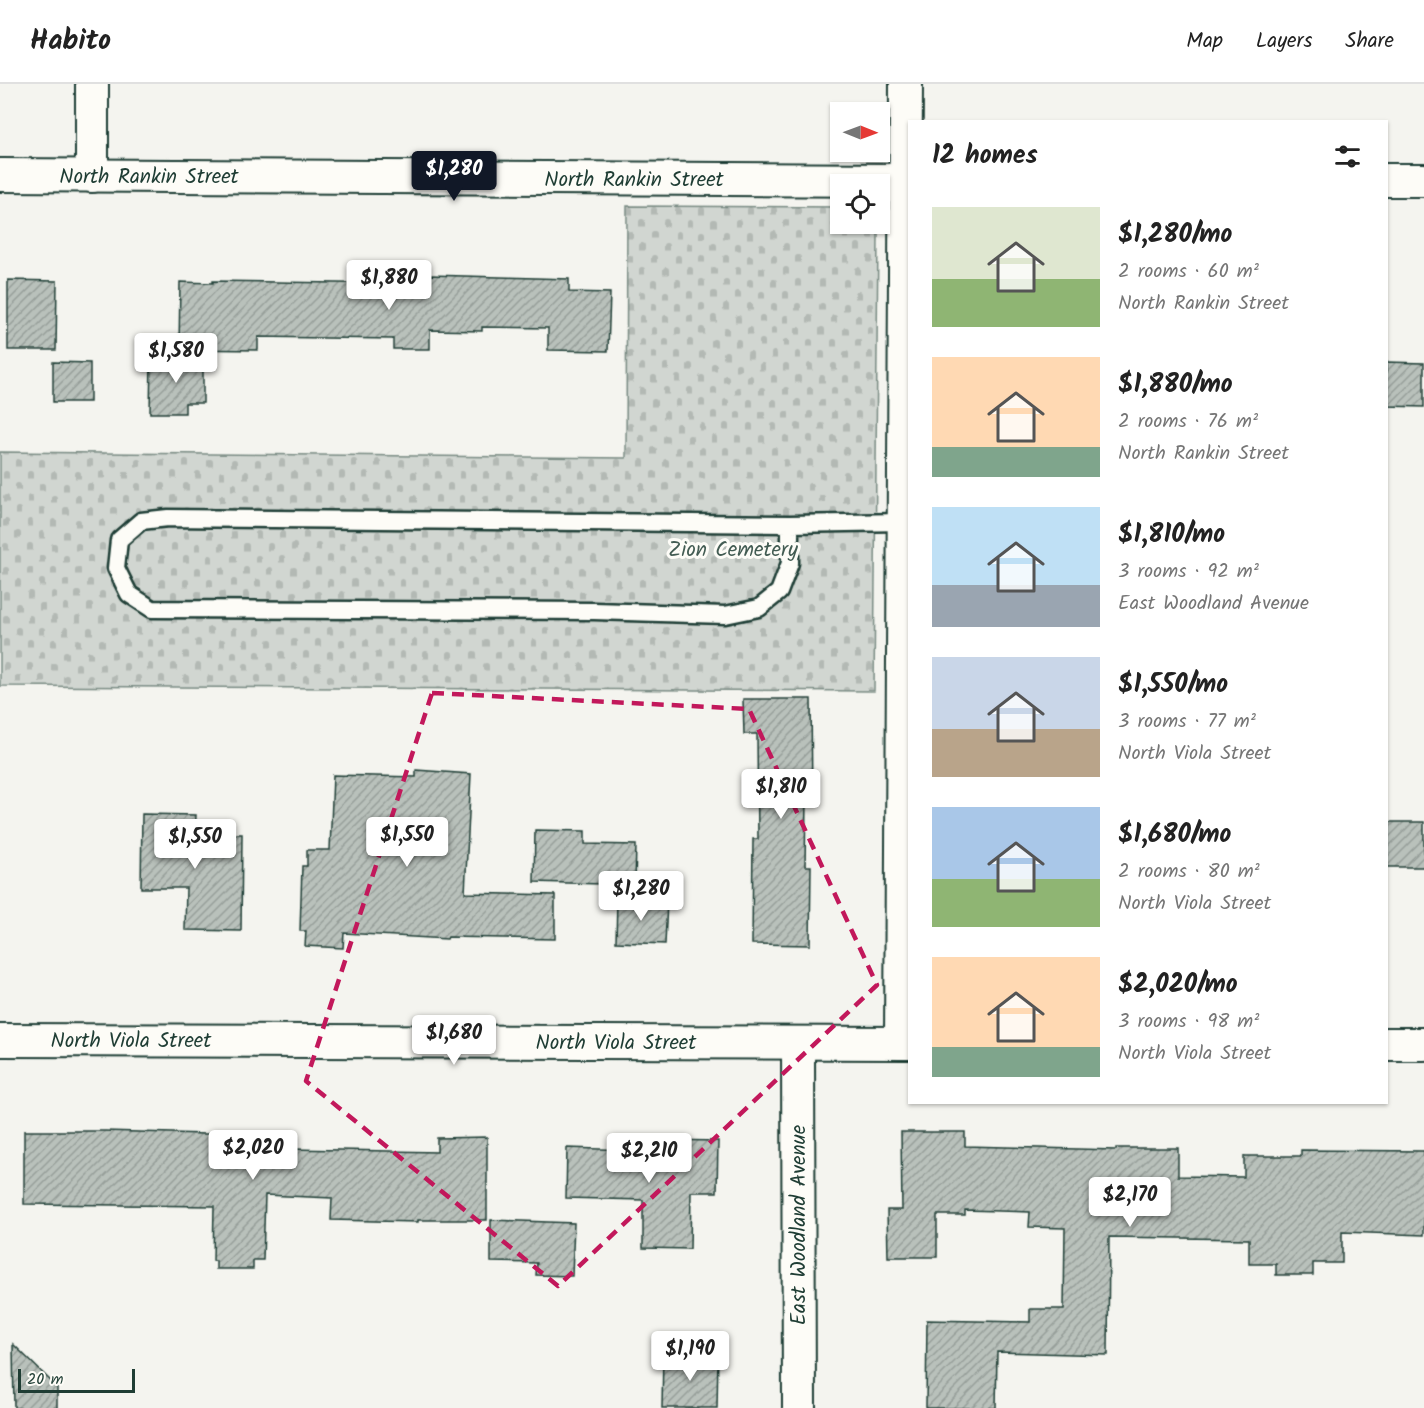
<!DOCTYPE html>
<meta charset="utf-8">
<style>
:root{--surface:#fff;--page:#f2f2f2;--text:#222;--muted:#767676;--line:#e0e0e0;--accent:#111827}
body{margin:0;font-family:Kalam,sans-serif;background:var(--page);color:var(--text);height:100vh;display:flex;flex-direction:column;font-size:22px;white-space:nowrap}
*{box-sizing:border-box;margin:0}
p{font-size:20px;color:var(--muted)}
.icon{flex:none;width:33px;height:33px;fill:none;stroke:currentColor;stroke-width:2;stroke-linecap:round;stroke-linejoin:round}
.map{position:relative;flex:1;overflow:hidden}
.panel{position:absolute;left:908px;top:36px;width:480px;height:984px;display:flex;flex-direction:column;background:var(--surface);border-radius:0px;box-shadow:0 2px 4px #0004}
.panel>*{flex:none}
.needle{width:39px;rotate:91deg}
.tools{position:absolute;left:830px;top:18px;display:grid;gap:12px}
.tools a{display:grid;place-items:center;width:60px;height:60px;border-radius:0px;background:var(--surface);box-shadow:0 2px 4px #0004;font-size:30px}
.scale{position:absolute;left:18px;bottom:15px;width:117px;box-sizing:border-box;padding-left:6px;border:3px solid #1f3d34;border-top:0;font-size:16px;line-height:21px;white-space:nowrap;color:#1f3d34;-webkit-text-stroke:4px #fdfcf7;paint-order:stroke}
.price{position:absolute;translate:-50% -51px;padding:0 14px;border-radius:6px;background:#fff;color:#222;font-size:20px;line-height:39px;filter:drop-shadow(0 2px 3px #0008)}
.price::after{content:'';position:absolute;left:50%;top:36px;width:18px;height:14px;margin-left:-9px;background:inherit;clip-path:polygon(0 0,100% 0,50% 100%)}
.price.current{background:var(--accent);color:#fff}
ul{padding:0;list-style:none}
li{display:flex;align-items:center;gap:18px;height:150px;padding:0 24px}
li span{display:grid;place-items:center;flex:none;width:168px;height:120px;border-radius:0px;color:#555}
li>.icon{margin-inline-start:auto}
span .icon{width:72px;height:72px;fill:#fffc;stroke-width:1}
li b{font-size:26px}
h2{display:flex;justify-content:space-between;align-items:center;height:72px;padding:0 24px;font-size:26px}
header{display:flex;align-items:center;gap:36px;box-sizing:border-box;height:84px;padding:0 30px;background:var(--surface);border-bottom:2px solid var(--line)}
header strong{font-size:28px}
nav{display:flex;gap:33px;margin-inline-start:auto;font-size:21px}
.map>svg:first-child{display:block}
.cemetery{fill:url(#cemetery-stones);stroke:#788a82;stroke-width:1.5}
.building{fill:url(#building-hatch);stroke:#1f3d34;stroke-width:1.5}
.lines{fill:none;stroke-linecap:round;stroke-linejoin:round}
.lane-casing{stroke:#1f3d34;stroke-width:21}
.street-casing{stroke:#1f3d34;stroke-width:36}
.lane{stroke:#fdfcf7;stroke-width:16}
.street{stroke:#fdfcf7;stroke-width:32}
.marked{fill:none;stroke:#c2185b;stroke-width:4.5;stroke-dasharray:12 8;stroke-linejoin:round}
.labels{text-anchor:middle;stroke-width:6;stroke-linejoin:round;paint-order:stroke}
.street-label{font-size:21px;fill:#1f3d34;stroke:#fdfcf7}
.park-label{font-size:21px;fill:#435c53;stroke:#fdfcf7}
</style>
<header>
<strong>Habito</strong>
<nav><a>Map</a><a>Layers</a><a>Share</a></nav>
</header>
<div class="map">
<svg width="1424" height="1324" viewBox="0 0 1424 1324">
<defs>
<pattern id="cemetery-stones" width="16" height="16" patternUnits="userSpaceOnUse" patternTransform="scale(1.5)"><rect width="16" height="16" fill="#d1d6d1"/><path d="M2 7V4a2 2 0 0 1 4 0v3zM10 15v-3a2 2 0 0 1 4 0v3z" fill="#b3b9b4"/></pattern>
<pattern id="building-hatch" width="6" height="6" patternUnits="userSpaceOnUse" patternTransform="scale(1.5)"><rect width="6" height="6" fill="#b9c1bb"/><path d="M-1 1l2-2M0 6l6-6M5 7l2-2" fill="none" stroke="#969e99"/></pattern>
</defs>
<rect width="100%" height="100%" fill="#f4f4ef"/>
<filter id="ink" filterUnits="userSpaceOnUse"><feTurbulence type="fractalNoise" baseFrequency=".0167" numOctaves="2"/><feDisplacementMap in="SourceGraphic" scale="12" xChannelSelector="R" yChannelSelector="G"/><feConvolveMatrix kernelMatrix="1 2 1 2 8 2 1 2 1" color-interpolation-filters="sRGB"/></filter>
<g filter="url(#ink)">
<path class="cemetery" d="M 627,122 L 840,123 L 840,140 L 871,140 L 878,149 L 874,607 L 0,602 L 0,368 L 626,374 Z"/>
<g class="building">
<path d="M 429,191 L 569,195 L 569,208 L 610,209 L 608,267 L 548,266 L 548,244 L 482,243 L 482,247 L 430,246 L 430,265 L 393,265 L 393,255 L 258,253 L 258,266 L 179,265 L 180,198 L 213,199 L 213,197 L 394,200 L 394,193 L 429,193 Z"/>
<path d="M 8,196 L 57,197 L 56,266 L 8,266 Z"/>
<path d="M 151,274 L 203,275 L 203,319 L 185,319 L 185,329 L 150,329 Z"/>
<path d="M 53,278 L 90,279 L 90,318 L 53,318 Z"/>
<path d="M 1386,278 L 1424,279 L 1424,323 L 1386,322 Z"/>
<path d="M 743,615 L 811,615 L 812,716 L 806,716 L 805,782 L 811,782 L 810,861 L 752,860 L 753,755 L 758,755 L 757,650 L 744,650 Z"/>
<path d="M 416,686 L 471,690 L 465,809 L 555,811 L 555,855 L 448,853 L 447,855 L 344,849 L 343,864 L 305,862 L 306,847 L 300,847 L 302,782 L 307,782 L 307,766 L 330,766 L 333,691 L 416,693 Z"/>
<path d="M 142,730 L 196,731 L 195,750 L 242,750 L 241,847 L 185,846 L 186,804 L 141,804 Z"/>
<rect x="1386" y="738" width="38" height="45"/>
<path d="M 535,746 L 585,747 L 585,760 L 636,761 L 635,801 L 534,798 Z"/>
<path d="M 617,816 L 667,818 L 665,860 L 616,858 Z"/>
<path d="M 24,1047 L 105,1047 L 238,1051 L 238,1076 L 291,1077 L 292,1065 L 437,1068 L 437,1054 L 487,1053 L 487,1136 L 418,1136 L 418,1138 L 331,1136 L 332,1114 L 265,1111 L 263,1176 L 253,1176 L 253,1185 L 216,1185 L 216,1177 L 213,1177 L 214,1122 L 24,1120 Z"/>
<path d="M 901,1048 L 965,1048 L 965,1062 L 1116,1066 L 1116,1064 L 1178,1064 L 1178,1092 L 1244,1093 L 1244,1072 L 1301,1072 L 1301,1066 L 1424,1067 L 1424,1151 L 1342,1148 L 1342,1179 L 1313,1179 L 1313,1191 L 1276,1191 L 1276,1180 L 1249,1180 L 1249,1155 L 1109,1153 L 1108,1271 L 997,1268 L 996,1324 L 926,1324 L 927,1236 L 1030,1238 L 1030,1225 L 1064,1225 L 1065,1144 L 1029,1143 L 1030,1128 L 965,1126 L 965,1131 L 937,1131 L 937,1173 L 888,1173 L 887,1126 L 902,1126 Z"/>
<path d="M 665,1056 L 718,1057 L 717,1108 L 691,1108 L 690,1165 L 643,1164 L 643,1116 L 566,1114 L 567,1064 L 665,1067 Z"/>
<path d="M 491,1136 L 574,1139 L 572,1192 L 536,1191 L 537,1179 L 491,1178 Z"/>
<path d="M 13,1260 L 57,1303 L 57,1324 L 14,1324 Z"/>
<path d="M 663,1271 L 718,1271 L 717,1324 L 662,1324 Z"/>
</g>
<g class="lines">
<defs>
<path id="lane" d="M 790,440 L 790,479 L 779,508 L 759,524 L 725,531 L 594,527 L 152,525 L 129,510 L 116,484 L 119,456 L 141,437 L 168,434 L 790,440 L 903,438"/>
<g id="street">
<path d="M 0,91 L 909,96"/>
<path d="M 92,92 L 92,0"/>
<path d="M 1386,96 L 1424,96"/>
<path d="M 0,956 L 909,959"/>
<path d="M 798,959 L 799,1324"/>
<path d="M 901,959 L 906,0"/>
<path d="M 1386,960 L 1424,960"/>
</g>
</defs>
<use href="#lane" class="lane-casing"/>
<use href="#street" class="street-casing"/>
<use href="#lane" class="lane"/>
<use href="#street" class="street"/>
</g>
</g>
<path class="marked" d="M 432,609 L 749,625 L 877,901 L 558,1202 L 306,997 Z"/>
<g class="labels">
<g class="street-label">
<text x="149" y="99">North Rankin Street</text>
<text x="634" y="102">North Rankin Street</text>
<text x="131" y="963">North Viola Street</text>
<text x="616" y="965">North Viola Street</text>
<text transform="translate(798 1141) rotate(-90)" y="7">East Woodland Avenue</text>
</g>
<g class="park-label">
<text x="733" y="472">Zion Cemetery</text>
</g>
</g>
</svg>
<div class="tools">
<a><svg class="needle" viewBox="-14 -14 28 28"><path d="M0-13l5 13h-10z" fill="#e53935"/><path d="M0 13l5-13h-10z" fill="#767676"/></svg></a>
<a><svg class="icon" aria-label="locate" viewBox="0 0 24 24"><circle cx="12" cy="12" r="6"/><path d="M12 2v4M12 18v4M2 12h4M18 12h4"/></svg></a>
</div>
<div class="scale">20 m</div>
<b class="price current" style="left:454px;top:118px">$1,280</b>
<b class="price" style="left:389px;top:227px">$1,880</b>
<b class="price" style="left:176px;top:300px">$1,580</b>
<b class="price" style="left:781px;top:736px">$1,810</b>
<b class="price" style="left:407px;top:784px">$1,550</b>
<b class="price" style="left:195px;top:786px">$1,550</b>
<b class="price" style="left:641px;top:838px">$1,280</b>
<b class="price" style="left:454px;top:982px">$1,680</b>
<b class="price" style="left:253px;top:1097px">$2,020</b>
<b class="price" style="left:649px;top:1100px">$2,210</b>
<b class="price" style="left:1130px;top:1144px">$2,170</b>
<b class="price" style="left:690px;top:1298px">$1,190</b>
<section class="panel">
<h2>12 homes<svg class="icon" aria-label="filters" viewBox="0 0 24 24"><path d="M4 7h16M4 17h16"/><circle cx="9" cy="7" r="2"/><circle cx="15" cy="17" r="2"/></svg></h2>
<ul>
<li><span style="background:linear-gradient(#dfe7d0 60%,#8fb573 0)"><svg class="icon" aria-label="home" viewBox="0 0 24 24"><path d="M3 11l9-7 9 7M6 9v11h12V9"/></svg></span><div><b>$1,280/mo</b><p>2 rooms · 60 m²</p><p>North Rankin Street</p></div></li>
<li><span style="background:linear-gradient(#ffd9b3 75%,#7fa58c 0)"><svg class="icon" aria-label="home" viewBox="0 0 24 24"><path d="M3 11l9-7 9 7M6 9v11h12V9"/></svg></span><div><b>$1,880/mo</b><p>2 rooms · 76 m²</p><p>North Rankin Street</p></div></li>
<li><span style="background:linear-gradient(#bfe0f5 65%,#9aa5b1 0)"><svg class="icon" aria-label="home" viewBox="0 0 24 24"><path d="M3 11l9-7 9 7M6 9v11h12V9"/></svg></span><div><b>$1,810/mo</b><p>3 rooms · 92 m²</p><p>East Woodland Avenue</p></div></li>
<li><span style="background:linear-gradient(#c9d6e8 60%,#b9a48a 0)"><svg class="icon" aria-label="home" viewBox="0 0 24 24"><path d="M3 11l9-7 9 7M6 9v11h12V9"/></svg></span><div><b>$1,550/mo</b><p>3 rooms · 77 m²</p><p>North Viola Street</p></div></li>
<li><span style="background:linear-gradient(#a9c7e8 60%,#8fb573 0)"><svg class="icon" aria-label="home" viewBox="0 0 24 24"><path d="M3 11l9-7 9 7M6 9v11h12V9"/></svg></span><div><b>$1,680/mo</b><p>2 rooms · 80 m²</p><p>North Viola Street</p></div></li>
<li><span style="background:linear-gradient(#ffd9b3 75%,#7fa58c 0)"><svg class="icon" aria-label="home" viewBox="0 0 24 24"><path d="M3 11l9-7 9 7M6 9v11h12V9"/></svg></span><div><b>$2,020/mo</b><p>3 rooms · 98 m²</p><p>North Viola Street</p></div></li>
</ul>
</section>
</div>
